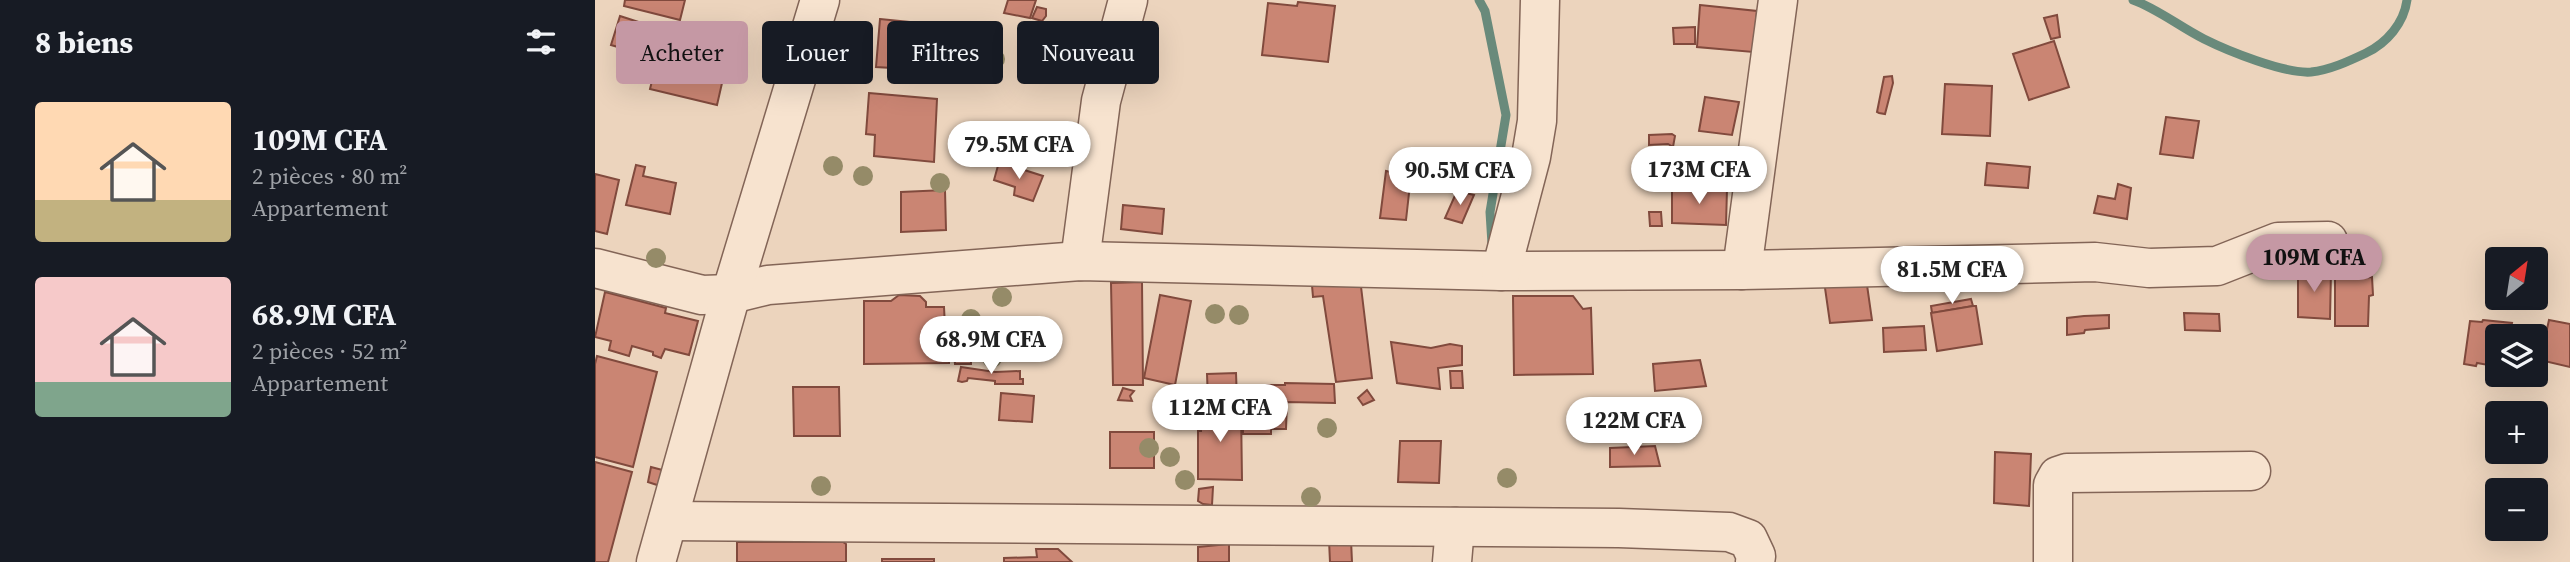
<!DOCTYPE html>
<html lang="fr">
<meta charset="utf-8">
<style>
:root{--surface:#171b24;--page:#242831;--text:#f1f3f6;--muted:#9ea1a6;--accent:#c598a4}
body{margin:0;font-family:"Source Serif 4",serif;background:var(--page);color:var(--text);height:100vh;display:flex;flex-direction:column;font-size:26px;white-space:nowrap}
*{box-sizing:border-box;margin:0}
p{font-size:23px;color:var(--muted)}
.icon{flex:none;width:38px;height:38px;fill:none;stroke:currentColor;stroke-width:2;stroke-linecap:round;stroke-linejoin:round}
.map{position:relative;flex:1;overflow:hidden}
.side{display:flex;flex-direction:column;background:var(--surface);width:595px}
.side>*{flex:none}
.guide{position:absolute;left:21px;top:21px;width:665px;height:63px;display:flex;gap:14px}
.needle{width:46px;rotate:30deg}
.tools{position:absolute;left:1890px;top:247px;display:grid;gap:14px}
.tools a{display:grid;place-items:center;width:63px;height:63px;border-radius:7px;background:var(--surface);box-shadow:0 7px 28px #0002;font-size:35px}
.price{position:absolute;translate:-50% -60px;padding:0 16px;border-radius:24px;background:#fff;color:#222;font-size:23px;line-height:46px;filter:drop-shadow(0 2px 4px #0008)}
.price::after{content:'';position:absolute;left:50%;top:42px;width:21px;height:16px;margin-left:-10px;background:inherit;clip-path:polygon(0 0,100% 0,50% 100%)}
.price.selected{background:var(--accent);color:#111}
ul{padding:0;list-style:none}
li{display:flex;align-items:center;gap:21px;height:175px;padding:0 35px}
li span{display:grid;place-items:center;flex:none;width:196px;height:140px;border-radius:7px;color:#555}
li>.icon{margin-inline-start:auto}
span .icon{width:84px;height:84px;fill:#fffc;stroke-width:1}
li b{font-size:30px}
h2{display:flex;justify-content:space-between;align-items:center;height:84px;padding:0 35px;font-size:30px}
.tag{padding:0 24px;border-radius:7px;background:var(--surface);box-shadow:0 7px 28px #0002;font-size:24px;line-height:63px}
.tag.selected{background:var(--accent);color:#111}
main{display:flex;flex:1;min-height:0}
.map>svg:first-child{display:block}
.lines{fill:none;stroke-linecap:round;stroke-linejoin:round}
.stream{stroke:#698a7b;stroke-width:9}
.building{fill:#ca8573;stroke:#814a3d;stroke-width:2}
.minor-casing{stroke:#836557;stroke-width:41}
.minor{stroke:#f7e3cf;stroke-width:38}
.tree{fill:#958b68}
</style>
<main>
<section class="side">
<h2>8 biens<svg class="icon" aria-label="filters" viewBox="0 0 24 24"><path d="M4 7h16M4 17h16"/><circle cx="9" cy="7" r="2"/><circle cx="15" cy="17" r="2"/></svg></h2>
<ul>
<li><span style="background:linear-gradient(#ffd9b3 70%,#c2b280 0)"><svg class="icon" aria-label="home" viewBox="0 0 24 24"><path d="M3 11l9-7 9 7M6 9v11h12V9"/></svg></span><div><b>109M CFA</b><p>2 pièces · 80 m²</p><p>Appartement</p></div></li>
<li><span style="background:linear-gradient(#f6c9c9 75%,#7fa58c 0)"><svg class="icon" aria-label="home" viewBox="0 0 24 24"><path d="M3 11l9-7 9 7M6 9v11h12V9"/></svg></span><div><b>68.9M CFA</b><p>2 pièces · 52 m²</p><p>Appartement</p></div></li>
</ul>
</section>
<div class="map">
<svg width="1975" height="562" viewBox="0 0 1975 562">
<rect width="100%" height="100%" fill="#ecd4bd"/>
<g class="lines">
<g class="stream">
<path d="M 884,0 L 890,11 L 911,115 L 895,212 L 897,244"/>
<path d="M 1538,0 C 1563,9 1585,27 1609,39 C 1633,51 1690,74 1716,72 C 1735,70 1754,61 1771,53 C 1792,43 1809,23 1812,0"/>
</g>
</g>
<g class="building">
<path d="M 30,0 L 90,0 L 85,20 L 29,6 Z"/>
<path d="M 413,0 L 441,0 L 435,18 L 409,13 Z"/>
<path d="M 703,2 L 740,6 L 733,62 L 667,55 L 673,3 L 702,6 Z"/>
<path d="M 1105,5 L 1162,11 L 1158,52 L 1102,47 Z"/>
<path d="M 442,7 L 451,9 L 451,16 L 447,21 L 437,18 Z"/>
<path d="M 1462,15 L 1465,37 L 1456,39 L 1449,18 Z"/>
<path d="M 25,16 L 62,28 L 54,56 L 16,45 Z"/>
<path d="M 285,19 L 334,24 L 331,70 L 281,67 Z"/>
<path d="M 1100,27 L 1100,44 L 1079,44 L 1078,28 Z"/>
<path d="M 336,30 L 351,30 L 348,45 L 334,41 Z"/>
<path d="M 69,32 L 135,48 L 122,105 L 55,89 Z"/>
<path d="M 1459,41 L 1474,87 L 1434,100 L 1418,54 Z"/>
<path d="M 1297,76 L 1298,83 L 1290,114 L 1284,113 L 1282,112 L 1289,77 Z"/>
<path d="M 1350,84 L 1397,86 L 1395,136 L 1347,134 Z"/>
<path d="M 274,93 L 342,99 L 339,162 L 279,156 L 280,135 L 271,134 Z"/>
<path d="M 1110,97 L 1144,102 L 1137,135 L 1104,131 Z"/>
<path d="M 1571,117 L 1604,121 L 1598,158 L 1565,154 Z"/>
<path d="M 1077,134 L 1080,136 L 1078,147 L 1073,144 L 1054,145 L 1054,135 Z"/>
<path d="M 424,148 L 436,151 L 433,163 L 419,160 Z"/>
<path d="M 828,153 L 862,161 L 855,188 L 821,180 Z"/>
<path d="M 404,162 L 448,176 L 438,201 L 419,195 L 420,187 L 399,180 Z"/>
<path d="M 1392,163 L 1435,167 L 1433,188 L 1390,185 Z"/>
<path d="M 41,165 L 50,167 L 48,176 L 81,183 L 75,214 L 31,205 Z"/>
<path d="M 796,170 L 816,175 L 811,220 L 785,218 L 791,171 L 796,172 Z"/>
<path d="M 0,174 L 24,180 L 12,234 L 0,231 Z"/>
<path d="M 1523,184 L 1536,188 L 1532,219 L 1499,213 L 1503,196 L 1520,199 Z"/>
<path d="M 1077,187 L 1132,189 L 1131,225 L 1077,223 Z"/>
<path d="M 350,190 L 351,230 L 306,232 L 306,192 Z"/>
<path d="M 862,191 L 879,195 L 867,223 L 850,218 Z"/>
<path d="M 528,205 L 569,209 L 567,234 L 526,229 Z"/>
<path d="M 1054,212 L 1066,212 L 1067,226 L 1055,226 Z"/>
<path d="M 1703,269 L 1736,271 L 1735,319 L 1703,317 Z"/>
<path d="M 764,270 L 777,378 L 741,382 L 728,296 L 718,297 L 716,274 Z"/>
<path d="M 1270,271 L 1277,320 L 1235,323 L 1228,274 Z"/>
<path d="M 1777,277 L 1778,295 L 1774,296 L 1773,326 L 1740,326 L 1740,279 Z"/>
<path d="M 547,282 L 548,385 L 518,385 L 516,283 Z"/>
<path d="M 10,292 L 71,308 L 70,313 L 103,321 L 94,355 L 70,349 L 66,358 L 58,355 L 58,352 L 37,346 L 34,356 L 14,350 L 16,341 L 0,337 Z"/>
<path d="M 304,295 L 325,296 L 331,302 L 331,307 L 349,307 L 350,327 L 354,327 L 354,363 L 269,364 L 269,301 L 296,301 Z"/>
<path d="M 565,295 L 596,301 L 580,385 L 549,378 Z"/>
<path d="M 918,296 L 978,296 L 988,309 L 996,308 L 998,374 L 919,375 Z"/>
<path d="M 1376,299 L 1378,306 L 1337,313 L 1336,306 Z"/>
<path d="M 1378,306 L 1381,306 L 1387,344 L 1342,351 L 1336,313 Z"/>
<path d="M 1589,313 L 1624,314 L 1625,331 L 1590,330 Z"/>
<path d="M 1489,316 L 1514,315 L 1514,328 L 1490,330 L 1489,333 L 1472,335 L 1472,318 Z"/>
<path d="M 1888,320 L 1917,323 L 1914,336 L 1902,336 L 1902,365 L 1900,362 L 1895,361 L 1893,365 L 1882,363 L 1881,366 L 1869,364 L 1875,321 L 1887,322 Z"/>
<path d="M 1954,320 L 1975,324 L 1975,367 L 1945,360 Z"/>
<path d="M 1329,326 L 1331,350 L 1289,352 L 1288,328 Z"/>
<path d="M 362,334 L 375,335 L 376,364 L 360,364 L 358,337 Z"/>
<path d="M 796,342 L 836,348 L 855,344 L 867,346 L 867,365 L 843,368 L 845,389 L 802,383 Z"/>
<path d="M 2,356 L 62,372 L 38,467 L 0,457 L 0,364 Z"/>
<path d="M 1105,360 L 1111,386 L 1060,391 L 1058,364 Z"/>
<path d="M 366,367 L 400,372 L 425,371 L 425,379 L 428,379 L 428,384 L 400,384 L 400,381 L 373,378 L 372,381 L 367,382 L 363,381 Z"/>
<path d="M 855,371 L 867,371 L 868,388 L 856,388 Z"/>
<path d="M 641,373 L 642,400 L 613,401 L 612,374 Z"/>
<path d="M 690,383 L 739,384 L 740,403 L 692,402 L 691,429 L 676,429 L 676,434 L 648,434 L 647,385 L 690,385 Z"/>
<path d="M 198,387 L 244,387 L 245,436 L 199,436 Z"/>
<path d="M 528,388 L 539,391 L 535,396 L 537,401 L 523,400 Z"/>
<path d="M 772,390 L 779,400 L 768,405 L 763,398 Z"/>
<path d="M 406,393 L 439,396 L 437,422 L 404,420 Z"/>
<path d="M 581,394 L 598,396 L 592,429 L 575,427 L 576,422 L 568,419 L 571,402 L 580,403 Z"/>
<path d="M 606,408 L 646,408 L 647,480 L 603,479 L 603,431 L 606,431 Z"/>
<rect x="515" y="432" width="44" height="36"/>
<path d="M 805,441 L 846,441 L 844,483 L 803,482 Z"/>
<path d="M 1060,446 L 1065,466 L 1015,467 L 1015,448 Z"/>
<path d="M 1400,452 L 1436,454 L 1434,506 L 1399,503 Z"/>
<path d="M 0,462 L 37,472 L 13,562 L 0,562 Z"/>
<path d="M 56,467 L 75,472 L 71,488 L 53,482 Z"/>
<path d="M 618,487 L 617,505 L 608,504 L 603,501 L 604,489 Z"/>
<path d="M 734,540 L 756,540 L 757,562 L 735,562 Z"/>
<path d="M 142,542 L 248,542 L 251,544 L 251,562 L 142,562 Z"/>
<path d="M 634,544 L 634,562 L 603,562 L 603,547 Z"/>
<path d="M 441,549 L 463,549 L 477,562 L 409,562 L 409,558 L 442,557 Z"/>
<rect x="287" y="559" width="52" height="3"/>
</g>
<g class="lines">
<defs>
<g id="minor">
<path d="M 485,261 L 506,101 L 533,0"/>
<path d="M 0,268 L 107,295 L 136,294 L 173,285 L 485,261 L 906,271 L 1147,270 L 1500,262 L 1554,268 L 1622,266 L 1683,242 L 1733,241"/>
<path d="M 1147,270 L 1183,0"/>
<path d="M 906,271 L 936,157 L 942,121 L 945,0"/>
<path d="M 73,521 L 1024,528 L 1134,532 L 1153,539 L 1161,556 L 1160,562"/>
<path d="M 61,562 L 136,294 L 225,0"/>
<path d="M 857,562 L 860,527"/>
<path d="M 1458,562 L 1458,485 L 1463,476 L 1472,473 L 1656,471"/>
</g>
</defs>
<use href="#minor" class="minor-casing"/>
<use href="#minor" class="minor"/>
</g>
<g class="tree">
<circle cx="400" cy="59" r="10"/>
<circle cx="340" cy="61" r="10"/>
<circle cx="238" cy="166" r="10"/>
<circle cx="268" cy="176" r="10"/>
<circle cx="345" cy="183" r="10"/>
<circle cx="61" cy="258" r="10"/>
<circle cx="407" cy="297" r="10"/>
<circle cx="620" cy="314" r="10"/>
<circle cx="644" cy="315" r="10"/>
<circle cx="376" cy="319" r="10"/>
<circle cx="413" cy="336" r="10"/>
<circle cx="397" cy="358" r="10"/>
<circle cx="732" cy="428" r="10"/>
<circle cx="554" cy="448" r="10"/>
<circle cx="575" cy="457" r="10"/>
<circle cx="912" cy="478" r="10"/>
<circle cx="590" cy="480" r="10"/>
<circle cx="226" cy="486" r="10"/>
<circle cx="716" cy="497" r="10"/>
</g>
</svg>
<div class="tools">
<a><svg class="needle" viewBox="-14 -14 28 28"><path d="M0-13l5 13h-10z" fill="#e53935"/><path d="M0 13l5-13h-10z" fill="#9ea1a6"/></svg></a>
<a><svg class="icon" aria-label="layers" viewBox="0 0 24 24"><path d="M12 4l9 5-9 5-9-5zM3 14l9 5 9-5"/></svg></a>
<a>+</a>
<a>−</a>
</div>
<b class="price" style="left:424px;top:181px">79.5M CFA</b>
<b class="price" style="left:1104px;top:206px">173M CFA</b>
<b class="price" style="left:865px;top:207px">90.5M CFA</b>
<b class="price selected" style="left:1719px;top:294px">109M CFA</b>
<b class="price" style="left:1357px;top:306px">81.5M CFA</b>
<b class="price" style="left:396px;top:376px">68.9M CFA</b>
<b class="price" style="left:625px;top:444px">112M CFA</b>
<b class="price" style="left:1039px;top:457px">122M CFA</b>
<div class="guide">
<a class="tag selected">Acheter</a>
<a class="tag">Louer</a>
<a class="tag">Filtres</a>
<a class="tag">Nouveau</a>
</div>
</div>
</main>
